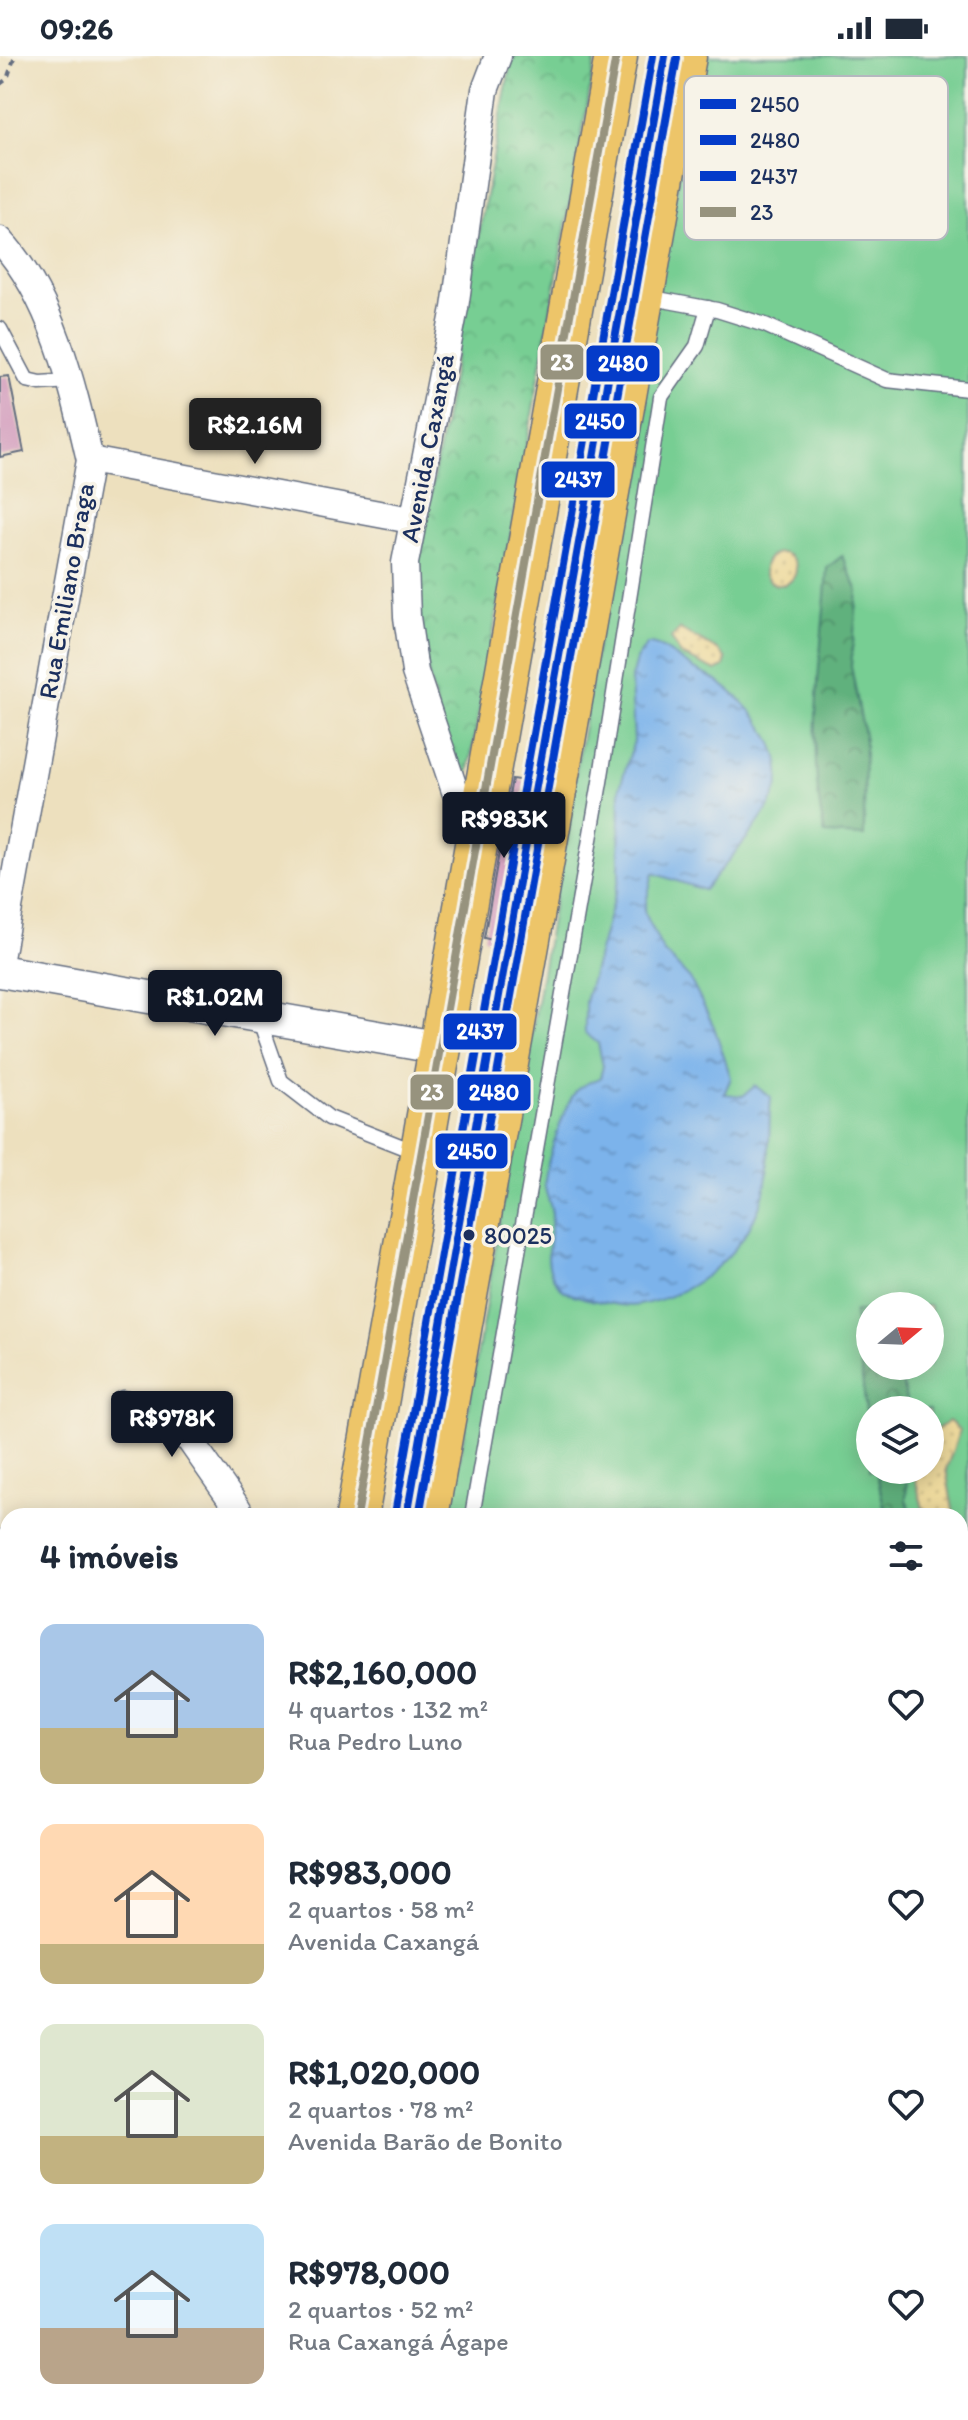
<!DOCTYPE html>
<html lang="pt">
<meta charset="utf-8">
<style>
:root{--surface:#fff;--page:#f2f2f3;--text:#1f2937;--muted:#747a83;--accent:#111827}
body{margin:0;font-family:Itim,sans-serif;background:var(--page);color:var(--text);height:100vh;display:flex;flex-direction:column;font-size:30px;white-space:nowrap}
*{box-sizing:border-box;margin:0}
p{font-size:26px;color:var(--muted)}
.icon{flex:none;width:44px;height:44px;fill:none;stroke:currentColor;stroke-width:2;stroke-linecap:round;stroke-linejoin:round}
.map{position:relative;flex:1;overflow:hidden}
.panel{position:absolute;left:0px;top:1452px;width:968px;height:912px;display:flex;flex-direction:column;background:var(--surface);border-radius:24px 24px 0 0;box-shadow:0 4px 20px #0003}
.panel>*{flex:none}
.needle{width:52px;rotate:71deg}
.controls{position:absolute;left:856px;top:1236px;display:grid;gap:16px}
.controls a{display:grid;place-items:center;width:88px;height:88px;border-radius:50%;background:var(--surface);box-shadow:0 4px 20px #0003;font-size:40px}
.price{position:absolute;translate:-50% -68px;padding:0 18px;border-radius:8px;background:var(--accent);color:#fff;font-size:26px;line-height:52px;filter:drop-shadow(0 2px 4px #0008)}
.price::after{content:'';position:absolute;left:50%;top:48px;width:24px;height:18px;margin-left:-12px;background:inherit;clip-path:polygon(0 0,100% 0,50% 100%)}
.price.active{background:#222;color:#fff}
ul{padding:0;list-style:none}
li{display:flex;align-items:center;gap:24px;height:200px;padding:0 40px}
li span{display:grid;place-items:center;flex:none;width:224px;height:160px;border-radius:16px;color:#555}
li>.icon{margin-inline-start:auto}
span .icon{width:96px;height:96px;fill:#fffc;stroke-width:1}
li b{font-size:34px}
h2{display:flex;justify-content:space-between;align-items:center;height:96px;padding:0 40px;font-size:34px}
.status{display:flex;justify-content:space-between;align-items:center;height:56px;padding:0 40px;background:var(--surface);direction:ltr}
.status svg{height:22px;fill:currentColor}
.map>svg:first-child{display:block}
.green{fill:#77ce93;stroke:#497e78;stroke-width:2;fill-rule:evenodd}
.forest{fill:url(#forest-crowns);stroke:#3e706e;stroke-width:2}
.sand{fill:url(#sand-dots);stroke:#84847e;stroke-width:2}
.park{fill:url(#park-crowns);stroke:#497e78;stroke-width:2}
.water{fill:url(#water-ripples);stroke:#4c71a4;stroke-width:2}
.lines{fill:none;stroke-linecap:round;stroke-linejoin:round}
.stream{stroke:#7cb3eb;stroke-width:7}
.building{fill:#d096ba}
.service-casing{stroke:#646d80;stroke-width:17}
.minor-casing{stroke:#646d80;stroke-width:29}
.tertiary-casing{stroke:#646d80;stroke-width:35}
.primary-casing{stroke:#646d80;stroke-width:45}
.path{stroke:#646d80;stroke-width:4;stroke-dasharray:6 6;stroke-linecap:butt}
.service{stroke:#fff;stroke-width:14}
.minor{stroke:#fff;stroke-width:26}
.tertiary{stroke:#fff;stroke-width:32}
.primary{stroke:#edc569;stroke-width:42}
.bus-1-casing{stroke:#f7f3e8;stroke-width:14}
.bus-2-casing{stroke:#f7f3e8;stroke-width:14}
.bus-3-casing{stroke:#f7f3e8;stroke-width:14}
.bus-4-casing{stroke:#f7f3e8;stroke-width:14}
.bus-1{stroke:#043bc9;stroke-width:8}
.bus-2{stroke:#043bc9;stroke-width:8}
.bus-3{stroke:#043bc9;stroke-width:8}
.bus-4{stroke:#97937e;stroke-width:8}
.bus-dot{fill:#1b2f5e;stroke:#f7f3e8;stroke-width:3}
.labels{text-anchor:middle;stroke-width:7;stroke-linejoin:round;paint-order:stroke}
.bus-label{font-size:24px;fill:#1b2f5e;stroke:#f7f3e8;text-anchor:start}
.street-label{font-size:26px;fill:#1b2f5e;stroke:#f7f3e8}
.key{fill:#f7f3e8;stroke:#b5b8bf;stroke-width:2}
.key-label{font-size:22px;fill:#1b2f5e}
.line-badge{stroke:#f7f3e8;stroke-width:3}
.badge-label{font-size:22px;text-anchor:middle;font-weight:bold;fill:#fff}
</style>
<div class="status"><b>09:26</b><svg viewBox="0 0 49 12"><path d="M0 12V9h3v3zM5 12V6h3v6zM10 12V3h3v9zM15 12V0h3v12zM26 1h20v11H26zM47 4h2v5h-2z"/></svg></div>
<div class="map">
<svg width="968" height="2364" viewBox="0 0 968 2364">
<defs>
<pattern id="forest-crowns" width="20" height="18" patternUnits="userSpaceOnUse" patternTransform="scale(2)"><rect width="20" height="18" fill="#61b17d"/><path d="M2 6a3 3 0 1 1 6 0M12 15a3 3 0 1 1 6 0" fill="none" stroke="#4f906a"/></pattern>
<pattern id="sand-dots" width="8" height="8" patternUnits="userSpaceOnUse" patternTransform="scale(2)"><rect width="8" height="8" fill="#eeda9e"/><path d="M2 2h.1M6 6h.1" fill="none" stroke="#ccbb8a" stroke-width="1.8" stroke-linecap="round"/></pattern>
<pattern id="park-crowns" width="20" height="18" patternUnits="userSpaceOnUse" patternTransform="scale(2)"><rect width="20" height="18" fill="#77ce93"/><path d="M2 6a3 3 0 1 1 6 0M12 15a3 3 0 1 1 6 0" fill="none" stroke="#66b181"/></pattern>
<pattern id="water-ripples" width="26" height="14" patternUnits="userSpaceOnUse" patternTransform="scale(2)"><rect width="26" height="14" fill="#7cb3eb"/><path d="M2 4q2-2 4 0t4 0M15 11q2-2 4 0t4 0" fill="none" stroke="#6592c2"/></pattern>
</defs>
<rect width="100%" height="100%" fill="#f7f3e8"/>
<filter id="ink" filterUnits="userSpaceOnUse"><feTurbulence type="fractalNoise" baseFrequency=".0125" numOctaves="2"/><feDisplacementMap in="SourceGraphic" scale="16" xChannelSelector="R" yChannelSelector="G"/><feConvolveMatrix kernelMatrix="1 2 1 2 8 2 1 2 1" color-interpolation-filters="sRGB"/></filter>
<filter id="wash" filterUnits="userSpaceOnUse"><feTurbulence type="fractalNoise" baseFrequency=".006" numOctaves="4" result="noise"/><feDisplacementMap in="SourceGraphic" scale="32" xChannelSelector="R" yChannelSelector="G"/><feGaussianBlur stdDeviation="1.8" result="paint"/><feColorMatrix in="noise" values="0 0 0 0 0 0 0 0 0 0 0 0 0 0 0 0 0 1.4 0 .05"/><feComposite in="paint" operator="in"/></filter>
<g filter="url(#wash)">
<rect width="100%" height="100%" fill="#ede0be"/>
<path class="green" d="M 703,0 L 968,0 L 968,2364 L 292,2364 L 293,2356 L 960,2356 L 960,1460 L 450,1460 L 665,190 ZM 870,1250 L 930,1250 L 930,1310 L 870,1310 ZM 870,1354 L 930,1354 L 930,1414 L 870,1414 Z"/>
<g class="forest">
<path d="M 842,500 L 858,535 L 851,610 L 865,684 L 864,780 L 825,778 C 805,693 822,599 827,512 Z"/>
<path d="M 870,1255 L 870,1310 L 899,1310 L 908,1354 L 870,1354 L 870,1388 L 854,1256 Z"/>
<path d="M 876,1414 L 907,1414 L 906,1444 L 914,1460 L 886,1460 Z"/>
<path d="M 960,1526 L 968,1530 L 968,1685 L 960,1690 Z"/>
<path d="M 960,2108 L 968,2111 L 968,2179 L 960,2176 Z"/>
<path d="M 960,2223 L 968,2223 L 968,2357 L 960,2355 Z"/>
</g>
<g class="sand">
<circle cx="780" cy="513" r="16"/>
<path d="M 680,573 L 719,595 L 726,603 L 724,611 L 716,615 L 681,599 L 671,582 Z"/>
<path d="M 949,1365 L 960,1374 L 946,1413 L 954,1460 L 925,1460 L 913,1415 L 930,1414 L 930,1378 Z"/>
</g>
<path class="park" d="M 512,0 L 596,0 L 467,724 C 430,660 417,577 418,505 Z"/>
<path class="water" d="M 647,588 C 664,587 684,609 700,616 C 738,632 793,690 776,736 C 765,765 724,809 704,834 L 653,817 L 644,855 L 663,895 L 690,923 L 714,971 L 731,1022 L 724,1038 L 743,1040 L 755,1030 L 771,1041 C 768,1070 771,1104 765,1132 C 751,1193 697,1239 638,1249 C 625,1252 572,1242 562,1233 C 539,1210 551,1187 552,1159 C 552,1147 543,1137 545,1124 C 547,1105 565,1046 578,1033 C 583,1028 593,1025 600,1022 L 603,1010 L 598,987 L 585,977 L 585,946 L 619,823 L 620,731 L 634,685 L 631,622 L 636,604 Z"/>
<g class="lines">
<path class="stream" d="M 304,2364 L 305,2356"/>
</g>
<g id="blocks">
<g class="building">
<path d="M 9,320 L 24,396 L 0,401 L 0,321 Z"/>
<path d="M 512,723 L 525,725 L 497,885 L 484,882 Z"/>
</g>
</g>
</g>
<g filter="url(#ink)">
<use href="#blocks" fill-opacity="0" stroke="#646d80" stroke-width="2"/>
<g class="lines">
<defs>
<g id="service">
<path d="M 647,241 L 717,254 L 765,269 L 887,324 L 968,333"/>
<path d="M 0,273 L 27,324 L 40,327 L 71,325"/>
<path d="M 496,947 L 603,346"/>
<path d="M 259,962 L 281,1025 L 329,1062 L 418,1097"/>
<path d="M 472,1460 L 600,726 L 661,341 L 697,290 L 708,252"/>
<path d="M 322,2364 L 324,2356"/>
</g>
<g id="minor">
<path d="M 0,184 C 53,241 73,331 90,404 L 0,902"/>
<path d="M 90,404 L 411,464"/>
<path d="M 480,774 L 455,735 L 415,616 L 407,561 L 405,507 L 455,252 L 485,34 L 498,0"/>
<path d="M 124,1348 L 189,1383 L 238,1453 L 237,1460"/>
<path d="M 0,1487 L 8,1488"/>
<path d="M 0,2131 L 8,2133"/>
<path d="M 130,2356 L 132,2364"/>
</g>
<path id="tertiary" d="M 0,915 L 441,992"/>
<g id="primary">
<path d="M 357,1460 L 616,0"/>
<path d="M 427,1460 L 685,0"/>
<path d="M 201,2364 L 202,2356"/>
<path d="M 268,2364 L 269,2356"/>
</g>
</defs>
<use href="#service" class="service-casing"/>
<use href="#minor" class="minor-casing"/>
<use href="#tertiary" class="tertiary-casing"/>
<use href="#primary" class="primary-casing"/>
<path class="path" d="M 0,28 L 7,23 L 15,0"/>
<use href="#service" class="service"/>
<use href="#minor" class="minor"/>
<use href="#tertiary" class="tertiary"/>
<use href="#primary" class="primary"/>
<defs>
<path id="bus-1" d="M 407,1460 L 665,0"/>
<path id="bus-2" d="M 419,1460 L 677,2"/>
<path id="bus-3" d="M 395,1458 L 653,0"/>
<path id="bus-4" d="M 357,1460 L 616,0"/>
</defs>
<use href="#bus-1" class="bus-1-casing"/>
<use href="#bus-2" class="bus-2-casing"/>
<use href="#bus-3" class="bus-3-casing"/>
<use href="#bus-4" class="bus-4-casing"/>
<use href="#bus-1" class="bus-1"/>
<use href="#bus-2" class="bus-2"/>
<use href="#bus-3" class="bus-3"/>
<use href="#bus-4" class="bus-4"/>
</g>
</g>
<circle class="bus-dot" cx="469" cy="1179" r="7"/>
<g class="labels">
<g class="bus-label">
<text x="484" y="1188">80025</text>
</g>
<g class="street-label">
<text transform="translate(427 392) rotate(-79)" y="9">Avenida Caxangá</text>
<text transform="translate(66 535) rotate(-80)" y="9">Rua Emiliano Braga</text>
</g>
</g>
<rect x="684" y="20" width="264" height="164" rx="12" class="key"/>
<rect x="700" y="43" width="36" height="10" fill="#043bc9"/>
<rect x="700" y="79" width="36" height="10" fill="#043bc9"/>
<rect x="700" y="115" width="36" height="10" fill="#043bc9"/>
<rect x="700" y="151" width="36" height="10" fill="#97937e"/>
<g class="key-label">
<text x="750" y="56">2450</text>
<text x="750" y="92">2480</text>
<text x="750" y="128">2437</text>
<text x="750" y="164">23</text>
</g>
<g class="line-badge">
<rect x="539" y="287" width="46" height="38" rx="8" fill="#97937e"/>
<rect x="585" y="288" width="76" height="39" rx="8" fill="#043bc9"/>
<rect x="563" y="346" width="75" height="38" rx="8" fill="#043bc9"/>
<rect x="540" y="404" width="76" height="39" rx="8" fill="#043bc9"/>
<rect x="442" y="956" width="76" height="39" rx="8" fill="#043bc9"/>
<rect x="409" y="1017" width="46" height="38" rx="8" fill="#97937e"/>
<rect x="456" y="1017" width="76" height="39" rx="8" fill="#043bc9"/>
<rect x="434" y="1076" width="75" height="38" rx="8" fill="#043bc9"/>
</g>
<g class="badge-label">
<text x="562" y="314">23</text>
<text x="623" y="315">2480</text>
<text x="600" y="373">2450</text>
<text x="578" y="431">2437</text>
<text x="480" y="983">2437</text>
<text x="432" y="1044">23</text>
<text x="494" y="1044">2480</text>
<text x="472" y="1103">2450</text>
</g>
</svg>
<div class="controls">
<a><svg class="needle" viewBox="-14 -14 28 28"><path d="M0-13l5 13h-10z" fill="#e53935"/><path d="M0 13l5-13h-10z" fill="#747a83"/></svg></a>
<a><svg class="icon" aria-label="layers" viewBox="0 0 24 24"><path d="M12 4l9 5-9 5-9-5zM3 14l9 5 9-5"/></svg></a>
</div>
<b class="price active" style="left:255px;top:410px">R$2.16M</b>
<b class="price" style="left:504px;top:804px">R$983K</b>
<b class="price" style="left:215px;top:982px">R$1.02M</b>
<b class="price" style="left:172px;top:1403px">R$978K</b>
<section class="panel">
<h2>4 imóveis<svg class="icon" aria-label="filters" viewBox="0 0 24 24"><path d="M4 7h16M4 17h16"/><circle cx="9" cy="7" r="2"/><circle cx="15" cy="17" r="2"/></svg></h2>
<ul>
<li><span style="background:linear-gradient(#a9c7e8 65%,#c2b280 0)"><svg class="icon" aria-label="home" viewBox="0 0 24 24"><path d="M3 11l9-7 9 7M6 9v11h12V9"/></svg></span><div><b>R$2,160,000</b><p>4 quartos · 132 m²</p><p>Rua Pedro Luno</p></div><svg class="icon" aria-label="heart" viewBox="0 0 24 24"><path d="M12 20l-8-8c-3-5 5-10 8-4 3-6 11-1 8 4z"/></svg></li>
<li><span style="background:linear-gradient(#ffd9b3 75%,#c2b280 0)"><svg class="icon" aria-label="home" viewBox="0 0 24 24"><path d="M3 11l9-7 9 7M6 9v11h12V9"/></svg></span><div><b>R$983,000</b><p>2 quartos · 58 m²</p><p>Avenida Caxangá</p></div><svg class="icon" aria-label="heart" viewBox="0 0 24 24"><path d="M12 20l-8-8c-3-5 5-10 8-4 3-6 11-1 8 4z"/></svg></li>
<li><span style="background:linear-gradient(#dfe7d0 70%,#c2b280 0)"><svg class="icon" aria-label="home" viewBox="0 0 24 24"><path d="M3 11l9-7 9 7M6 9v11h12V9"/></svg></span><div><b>R$1,020,000</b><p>2 quartos · 78 m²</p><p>Avenida Barão de Bonito</p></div><svg class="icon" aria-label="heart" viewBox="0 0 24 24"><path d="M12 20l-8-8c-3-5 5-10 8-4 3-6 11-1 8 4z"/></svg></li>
<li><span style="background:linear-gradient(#bfe0f5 65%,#b9a48a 0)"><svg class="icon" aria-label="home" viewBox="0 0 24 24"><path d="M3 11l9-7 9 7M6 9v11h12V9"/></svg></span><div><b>R$978,000</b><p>2 quartos · 52 m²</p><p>Rua Caxangá Ágape</p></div><svg class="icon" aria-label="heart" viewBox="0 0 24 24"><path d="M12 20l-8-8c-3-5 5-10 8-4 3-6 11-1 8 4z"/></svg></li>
</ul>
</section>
</div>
